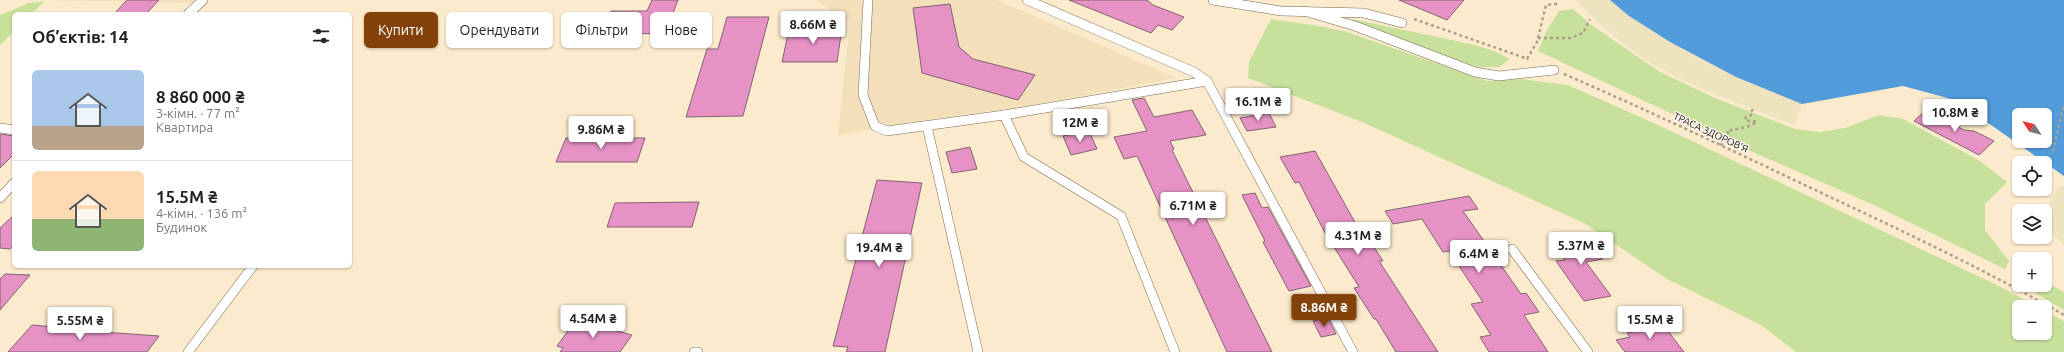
<!DOCTYPE html>
<html lang="uk">
<meta charset="utf-8">
<style>
:root{--surface:#fff;--page:#f6f6f6;--text:#222;--muted:#767676;--line:#e0e0e0;--accent:#83420a}
body{margin:0;font-family:Ubuntu,sans-serif;background:var(--page);color:var(--text);height:100vh;display:flex;flex-direction:column;font-size:15px;white-space:nowrap}
*{box-sizing:border-box;margin:0}
p{font-size:13px;color:var(--muted)}
.icon{flex:none;width:22px;height:22px;fill:none;stroke:currentColor;stroke-width:2;stroke-linecap:round;stroke-linejoin:round}
.map{position:relative;flex:1;overflow:hidden}
.panel{position:absolute;left:12px;top:12px;width:340px;height:256px;display:flex;flex-direction:column;background:var(--surface);border-radius:6px;box-shadow:0 1px 3px #0004}
.panel>*{flex:none}
.top-card{position:absolute;left:364px;top:12px;width:380px;height:36px;display:flex;gap:8px}
.needle{width:26px;rotate:306deg}
.controls{position:absolute;left:2012px;top:108px;display:grid;gap:8px}
.controls a{display:grid;place-items:center;width:40px;height:40px;border-radius:6px;background:var(--surface);box-shadow:0 1px 3px #0004;font-size:20px}
.price{position:absolute;translate:-50% -34px;padding:0 9px;border-radius:4px;background:#fff;color:#222;font-size:13px;line-height:26px;filter:drop-shadow(0 1px 2px #0008)}
.price::after{content:'';position:absolute;left:50%;top:24px;width:12px;height:9px;margin-left:-6px;background:inherit;clip-path:polygon(0 0,100% 0,50% 100%)}
.price.current{background:var(--accent);color:#fff}
ul{padding:0;list-style:none}
li{display:flex;align-items:center;gap:12px;height:100px;padding:0 20px}
li+li{border-top:1px solid var(--line)}
li span{display:grid;place-items:center;flex:none;width:112px;height:80px;border-radius:6px;color:#555}
li>.icon{margin-inline-start:auto}
span .icon{width:48px;height:48px;fill:#fffc;stroke-width:1}
li b{font-size:17px}
h2{display:flex;justify-content:space-between;align-items:center;height:48px;padding:0 20px;font-size:17px}
.chip{padding:0 14px;border-radius:6px;background:var(--surface);box-shadow:0 1px 3px #0004;font-size:14px;line-height:36px}
.chip.current{background:var(--accent);color:#fff}
.map>svg:first-child{display:block}
.built{fill:#f3dfb9}
.green{fill:#c7e09c}
.sand{fill:#ede3be}
.water{fill:#529cdb;fill-rule:evenodd}
.building{fill:#e692c5;stroke:#806374}
.lines{fill:none;stroke-linecap:round;stroke-linejoin:round}
.lane-casing{stroke:#78694e;stroke-width:10}
.path{stroke:#ab9f87;stroke-width:2.5;stroke-dasharray:3 3;stroke-linecap:butt}
.lane{stroke:#fff;stroke-width:9}
.labels{text-anchor:middle;stroke-width:3;stroke-linejoin:round;paint-order:stroke}
.street-label{font-size:10px;fill:#1b150a;stroke:#fdf9f3}
</style>
<div class="map">
<svg width="2064" height="352" viewBox="0 0 2064 352">
<rect width="100%" height="100%" fill="#fbebcc"/>
<g class="built">
<path d="M 45,0 L 204,0 L 201,3 Z"/>
<path d="M 816,0 L 997,0 L 1176,78 L 1016,108 L 937,118 L 838,135 L 850,21 Z"/>
</g>
<g class="green">
<path d="M 45,1 L 31,14 L 14,14 L 14,31 L 0,45 L 0,15 L 29,3 Z"/>
<path d="M 1573,9 L 1590,24 L 1660,72 L 1715,98 L 1795,129 L 1820,132 L 1845,128 L 1879,115 L 1903,119 L 1980,161 L 2007,182 L 1985,204 L 1985,230 L 2009,261 L 2005,269 L 1876,206 L 1755,153 L 1538,51 L 1547,30 L 1559,11 Z"/>
<path d="M 1271,19 L 1319,26 L 1347,32 L 1487,81 L 1520,79 L 1568,85 L 1658,125 L 1999,286 L 2038,307 L 2019,307 L 2019,333 L 2045,333 L 2045,311 L 2064,321 L 2064,352 L 1796,352 L 1761,325 L 1667,279 L 1584,223 L 1362,122 L 1248,78 L 1249,62 Z"/>
<path d="M 1352,19 L 1475,45 L 1494,51 L 1510,59 L 1499,67 L 1478,67 L 1463,63 L 1353,21 Z"/>
<path d="M 2045,282 L 2064,292 L 2064,310 L 2035,293 L 2039,285 L 2045,285 Z"/>
</g>
<g class="sand">
<path d="M 1578,0 L 1610,0 C 1666,48 1735,77 1802,104 L 1794,125 C 1745,106 1696,89 1651,63 C 1623,46 1599,24 1576,1 Z"/>
<path d="M 2064,185 L 2064,245 C 2060,241 2055,238 2053,234 C 2044,221 2048,191 2064,185 Z"/>
</g>
<path class="water" d="M 1610,0 L 2064,0 L 2064,176 L 1955,100 L 1903,86 L 1802,104 L 1736,77 L 1670,42 L 1629,16 ZM 2019,115 L 2045,115 L 2045,141 L 2019,141 Z"/>
<g class="building">
<path d="M 127,0 L 159,0 L 146,14 L 114,14 Z"/>
<path d="M 652,0 L 678,0 L 665,34 L 608,33 L 612,24 L 605,24 L 611,11 L 647,11 Z"/>
<path d="M 1069,0 L 1147,0 L 1153,5 L 1184,17 L 1172,30 L 1158,25 L 1151,33 Z"/>
<path d="M 1399,0 L 1464,0 L 1447,20 Z"/>
<path d="M 950,4 L 959,47 L 973,59 L 1035,75 L 1018,100 L 922,73 L 913,8 Z"/>
<path d="M 727,17 L 769,17 L 743,116 L 686,117 L 707,49 L 718,49 Z"/>
<path d="M 842,28 L 837,62 L 782,62 L 789,29 Z"/>
<path d="M 1144,98 L 1154,117 L 1192,110 L 1206,135 L 1170,141 L 1174,149 L 1172,150 L 1272,352 L 1227,352 L 1137,156 L 1124,159 L 1114,137 L 1147,131 L 1132,100 Z"/>
<path d="M 1926,110 L 1964,130 L 1974,131 L 1994,141 L 1979,155 L 1914,121 Z"/>
<path d="M 1269,113 L 1276,127 L 1247,131 L 1240,118 Z"/>
<path d="M 1089,131 L 1097,149 L 1071,155 L 1063,136 Z"/>
<path d="M 0,134 L 14,136 L 14,154 L 0,168 Z"/>
<path d="M 566,138 L 645,138 L 637,162 L 556,162 Z"/>
<path d="M 970,147 L 977,169 L 952,173 L 946,152 Z"/>
<path d="M 1315,151 L 1361,233 L 1364,232 L 1383,261 L 1379,261 L 1438,352 L 1396,352 L 1376,319 L 1374,319 L 1354,288 L 1359,287 L 1324,231 L 1299,182 L 1295,183 L 1280,157 Z"/>
<path d="M 877,180 L 922,183 L 885,352 L 846,352 L 848,347 L 833,346 Z"/>
<path d="M 1255,193 L 1262,208 L 1268,207 L 1311,286 L 1289,291 L 1263,242 L 1265,241 L 1242,195 Z"/>
<path d="M 1469,196 L 1478,209 L 1463,211 L 1521,294 L 1526,293 L 1539,312 L 1524,315 L 1548,352 L 1489,352 L 1480,337 L 1491,335 L 1471,304 L 1483,302 L 1449,251 L 1443,252 L 1422,219 L 1393,224 L 1385,211 Z"/>
<path d="M 699,202 L 692,227 L 607,227 L 615,203 Z"/>
<path d="M 14,215 L 14,245 L 10,249 L 0,248 L 0,228 Z"/>
<path d="M 1584,233 L 1603,259 L 1586,262 L 1611,296 L 1584,301 L 1556,261 L 1565,260 L 1551,240 Z"/>
<path d="M 5,274 L 30,275 L 0,310 L 0,279 Z"/>
<path d="M 1328,318 L 1336,334 L 1321,337 L 1313,321 Z"/>
<path d="M 576,320 L 632,335 L 620,352 L 560,352 L 563,348 L 557,346 Z"/>
<path d="M 1661,322 L 1684,352 L 1625,352 L 1616,340 L 1630,337 L 1627,333 L 1643,330 L 1640,327 Z"/>
<path d="M 32,325 L 90,330 L 88,331 L 159,336 L 147,352 L 8,352 Z"/>
</g>
<g class="lines">
<defs>
<g id="lane">
<path d="M 868,0 L 863,95 L 875,126 L 887,131 L 1004,115 L 1207,81"/>
<path d="M 1027,0 L 1194,72 L 1207,81 L 1353,352"/>
<path d="M 1213,0 L 1281,11 L 1364,13 L 1402,23"/>
<path d="M 1304,11 L 1355,26 L 1475,72 L 1499,76 L 1554,70"/>
<path d="M 188,14 L 203,0"/>
<path d="M 1004,115 L 1024,157 L 1121,216 L 1175,352"/>
<path d="M 927,126 L 978,352"/>
<path d="M 0,128 L 14,130"/>
<path d="M 0,198 L 14,183"/>
<path d="M 1512,249 L 1588,352"/>
<path d="M 188,352 L 253,266"/>
<path d="M 694,352 L 698,352"/>
</g>
</defs>
<use href="#lane" class="lane-casing"/>
<g class="path">
<path d="M 1414,19 L 1528,59"/>
<path d="M 1538,38 L 1571,38 L 1583,33 L 1590,19"/>
<path d="M 1527,59 L 1537,42 L 1546,5 L 1558,4"/>
<path d="M 1564,74 C 1647,110 1729,149 1811,188 C 1896,228 1982,268 2064,315"/>
<path d="M 1720,145 L 1731,139 L 1727,131 L 1747,127 L 1757,122 L 1745,120 L 1746,117 L 1751,115 L 1750,112 L 1754,109"/>
<path d="M 2053,151 L 2064,105"/>
</g>
<use href="#lane" class="lane"/>
</g>
<g class="labels">
<g class="street-label">
<text transform="translate(1711 132) rotate(25)" y="4">ТРАСА ЗДОРОВ’Я</text>
</g>
</g>
</svg>
<div class="controls">
<a><svg class="needle" viewBox="-14 -14 28 28"><path d="M0-13l5 13h-10z" fill="#e53935"/><path d="M0 13l5-13h-10z" fill="#767676"/></svg></a>
<a><svg class="icon" aria-label="locate" viewBox="0 0 24 24"><circle cx="12" cy="12" r="6"/><path d="M12 2v4M12 18v4M2 12h4M18 12h4"/></svg></a>
<a><svg class="icon" aria-label="layers" viewBox="0 0 24 24"><path d="M12 4l9 5-9 5-9-5zM3 14l9 5 9-5"/></svg></a>
<a>+</a>
<a>−</a>
</div>
<b class="price" style="left:813px;top:45px">8.66M ₴</b>
<b class="price" style="left:1258px;top:122px">16.1M ₴</b>
<b class="price" style="left:1955px;top:133px">10.8M ₴</b>
<b class="price" style="left:1080px;top:143px">12M ₴</b>
<b class="price" style="left:601px;top:150px">9.86M ₴</b>
<b class="price" style="left:1193px;top:226px">6.71M ₴</b>
<b class="price" style="left:1358px;top:256px">4.31M ₴</b>
<b class="price" style="left:1581px;top:266px">5.37M ₴</b>
<b class="price" style="left:879px;top:268px">19.4M ₴</b>
<b class="price" style="left:1479px;top:274px">6.4M ₴</b>
<b class="price current" style="left:1324px;top:328px">8.86M ₴</b>
<b class="price" style="left:593px;top:339px">4.54M ₴</b>
<b class="price" style="left:1650px;top:340px">15.5M ₴</b>
<b class="price" style="left:80px;top:341px">5.55M ₴</b>
<div class="top-card">
<a class="chip current">Купити</a>
<a class="chip">Орендувати</a>
<a class="chip">Фільтри</a>
<a class="chip">Нове</a>
</div>
<section class="panel">
<h2>Об’єктів: 14<svg class="icon" aria-label="filters" viewBox="0 0 24 24"><path d="M4 7h16M4 17h16"/><circle cx="9" cy="7" r="2"/><circle cx="15" cy="17" r="2"/></svg></h2>
<ul>
<li><span style="background:linear-gradient(#a9c7e8 70%,#b9a48a 0)"><svg class="icon" aria-label="home" viewBox="0 0 24 24"><path d="M3 11l9-7 9 7M6 9v11h12V9"/></svg></span><div><b>8 860 000 ₴</b><p>3-кімн. · 77 m²</p><p>Квартира</p></div></li>
<li><span style="background:linear-gradient(#ffd9b3 60%,#8fb573 0)"><svg class="icon" aria-label="home" viewBox="0 0 24 24"><path d="M3 11l9-7 9 7M6 9v11h12V9"/></svg></span><div><b>15.5M ₴</b><p>4-кімн. · 136 m²</p><p>Будинок</p></div></li>
</ul>
</section>
</div>
